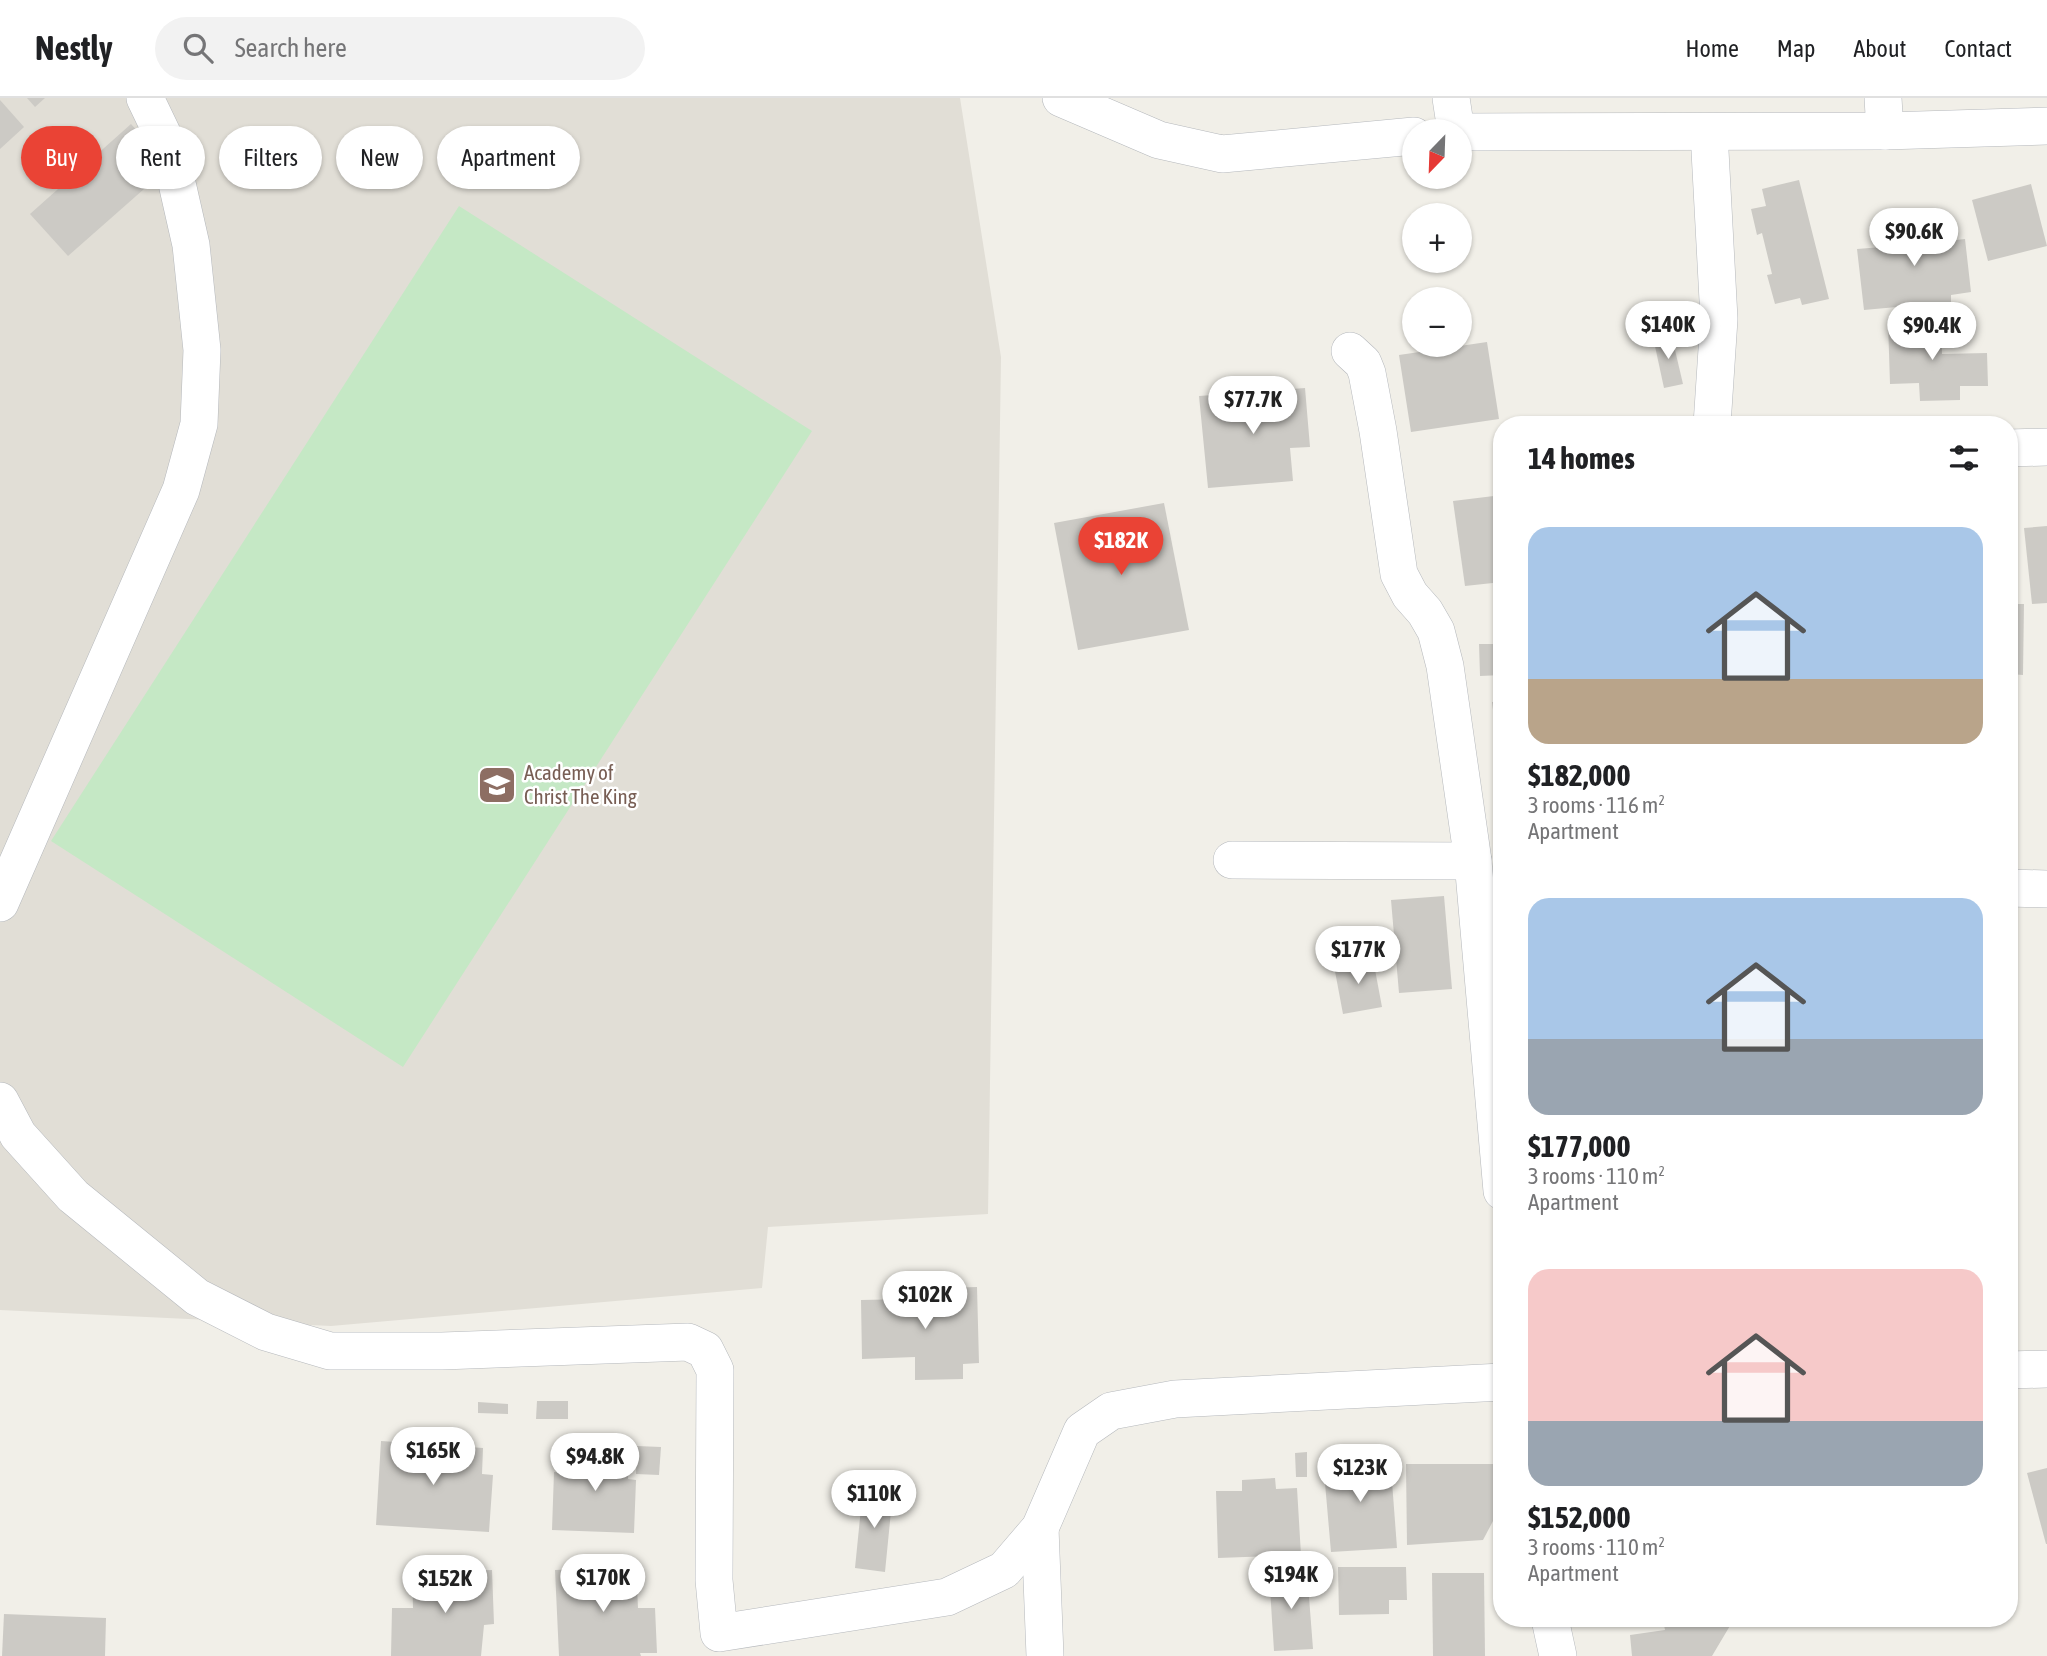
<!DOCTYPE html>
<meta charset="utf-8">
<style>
:root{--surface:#fff;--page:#f2f2f2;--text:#202124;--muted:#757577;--line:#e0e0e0;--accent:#ea4335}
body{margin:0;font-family:"Asap Condensed",sans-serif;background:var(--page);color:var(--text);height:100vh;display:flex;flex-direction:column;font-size:26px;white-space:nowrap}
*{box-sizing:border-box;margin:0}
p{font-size:23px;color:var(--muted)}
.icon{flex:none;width:38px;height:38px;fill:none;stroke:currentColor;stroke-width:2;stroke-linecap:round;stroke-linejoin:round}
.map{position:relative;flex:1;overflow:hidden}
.panel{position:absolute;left:1493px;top:318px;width:525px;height:1211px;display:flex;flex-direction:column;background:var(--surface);border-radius:28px;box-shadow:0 2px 5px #0004}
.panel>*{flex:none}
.top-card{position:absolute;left:21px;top:28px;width:665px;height:63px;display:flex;gap:14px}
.needle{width:46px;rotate:203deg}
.controls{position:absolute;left:1402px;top:21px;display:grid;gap:14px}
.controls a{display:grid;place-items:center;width:70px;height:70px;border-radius:50%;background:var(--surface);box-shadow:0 2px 5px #0004;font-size:35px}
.price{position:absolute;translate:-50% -60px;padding:0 16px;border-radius:24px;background:#fff;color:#222;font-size:23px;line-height:46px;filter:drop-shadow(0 2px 4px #0008)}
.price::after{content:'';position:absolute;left:50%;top:42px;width:21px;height:16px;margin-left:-10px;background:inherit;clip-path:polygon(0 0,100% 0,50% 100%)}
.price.current{background:var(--accent);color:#fff}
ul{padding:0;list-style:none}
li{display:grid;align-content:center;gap:14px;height:371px;padding:0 35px}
li span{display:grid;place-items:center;height:217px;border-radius:21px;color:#555}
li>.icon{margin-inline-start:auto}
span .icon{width:126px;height:126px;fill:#fffc;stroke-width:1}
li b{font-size:30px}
h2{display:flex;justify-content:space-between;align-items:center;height:84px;padding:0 35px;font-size:30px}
.pill{padding:0 24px;border-radius:32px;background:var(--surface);box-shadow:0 2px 5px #0004;font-size:24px;line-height:63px}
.pill.current{background:var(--accent);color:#fff}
header{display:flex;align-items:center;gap:42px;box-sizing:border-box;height:98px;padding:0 35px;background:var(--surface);border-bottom:2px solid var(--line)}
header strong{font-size:33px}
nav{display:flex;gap:38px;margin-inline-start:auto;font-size:24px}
.search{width:490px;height:63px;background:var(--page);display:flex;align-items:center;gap:18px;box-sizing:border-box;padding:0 24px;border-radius:38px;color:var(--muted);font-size:26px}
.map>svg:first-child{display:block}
.education{fill:#e1ded6}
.green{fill:#c5e8c5}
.building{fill:#cccac5}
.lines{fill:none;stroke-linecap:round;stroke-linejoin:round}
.street-casing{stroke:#b5b8bc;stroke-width:38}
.street{stroke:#fff;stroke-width:37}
.labels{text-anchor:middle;stroke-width:5;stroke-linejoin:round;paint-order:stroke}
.education-label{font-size:21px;fill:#785e54;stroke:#fff;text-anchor:start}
</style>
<header>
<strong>Nestly</strong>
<div class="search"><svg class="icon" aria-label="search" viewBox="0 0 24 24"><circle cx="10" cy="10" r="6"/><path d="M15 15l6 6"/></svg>Search here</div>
<nav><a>Home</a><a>Map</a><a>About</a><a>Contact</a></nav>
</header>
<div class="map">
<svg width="2047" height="1558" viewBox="0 0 2047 1558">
<rect width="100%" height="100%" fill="#f1efe8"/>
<path class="education" d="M 0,0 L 960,0 L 1001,259 L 988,1116 L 768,1129 L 762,1190 L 331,1228 L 0,1212 Z"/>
<path class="green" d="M 459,108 L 812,333 L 403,969 L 51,743 Z"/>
<g class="building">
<path d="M 27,0 L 45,0 L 35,9 Z"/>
<path d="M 0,2 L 24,29 L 0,51 Z"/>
<path d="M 131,26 L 169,69 L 68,158 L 30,116 Z"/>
<path d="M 1799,82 L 1829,201 L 1802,207 L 1800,200 L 1775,206 L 1767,177 L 1772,176 L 1762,135 L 1757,137 L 1751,111 L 1766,108 L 1762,91 Z"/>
<path d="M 2031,86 L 2047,148 L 1988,163 L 1972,102 Z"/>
<path d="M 1936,120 L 1939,144 L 1965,141 L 1971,194 L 1951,197 L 1951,204 L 1864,212 L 1857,151 L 1894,148 L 1892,124 Z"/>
<path d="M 1941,223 L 1942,256 L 1987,255 L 1988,288 L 1960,288 L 1960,302 L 1920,303 L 1919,285 L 1890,286 L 1888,224 Z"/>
<path d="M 1671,235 L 1683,286 L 1664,290 L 1653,239 Z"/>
<path d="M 1487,244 L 1499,321 L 1411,334 L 1399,257 Z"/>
<path d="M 1305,290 L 1310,349 L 1290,350 L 1293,383 L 1208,390 L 1199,298 Z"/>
<path d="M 1502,397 L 1502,484 L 1465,488 L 1453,403 Z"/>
<path d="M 1164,405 L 1189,532 L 1078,552 L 1054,425 Z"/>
<path d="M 2047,428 L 2047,505 L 2032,506 L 2024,430 Z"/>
<path d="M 2009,506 L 2024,506 L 2023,577 L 2009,576 Z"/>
<path d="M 1479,546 L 1502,546 L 1502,577 L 1480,578 Z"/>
<path d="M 1502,603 L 1502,667 L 1500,667 L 1492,604 Z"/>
<path d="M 1444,798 L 1452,891 L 1399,895 L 1391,802 Z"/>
<path d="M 1373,861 L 1382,909 L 1343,916 L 1334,868 Z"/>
<path d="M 977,1189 L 979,1265 L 963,1266 L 963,1281 L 915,1282 L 915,1259 L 862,1261 L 861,1202 L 909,1201 L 908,1191 Z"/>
<path d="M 537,1303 L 568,1303 L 568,1321 L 536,1321 Z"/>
<path d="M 478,1304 L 508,1306 L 508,1316 L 478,1315 Z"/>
<path d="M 381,1343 L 483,1350 L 482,1376 L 493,1377 L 489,1434 L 376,1427 Z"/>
<path d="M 637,1348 L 661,1349 L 659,1377 L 636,1376 Z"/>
<path d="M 565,1351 L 630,1353 L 628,1381 L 636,1382 L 634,1435 L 552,1432 L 554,1374 L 565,1375 Z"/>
<path d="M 1307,1354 L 1307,1379 L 1296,1379 L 1295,1355 Z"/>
<path d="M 1390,1357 L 1397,1450 L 1331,1454 L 1323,1362 Z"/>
<path d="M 1406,1366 L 1499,1366 L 1502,1406 L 1483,1442 L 1407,1447 Z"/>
<path d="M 2047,1370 L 2047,1446 L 2046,1446 L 2027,1375 Z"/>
<path d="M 1275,1380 L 1276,1391 L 1297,1390 L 1301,1457 L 1218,1460 L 1216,1393 L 1242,1393 L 1242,1382 Z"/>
<path d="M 863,1390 L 893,1393 L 885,1474 L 855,1470 Z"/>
<path d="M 636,1469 L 638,1510 L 655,1510 L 657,1555 L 640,1555 L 641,1558 L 559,1558 L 555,1472 Z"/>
<path d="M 1338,1469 L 1406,1469 L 1407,1502 L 1389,1502 L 1389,1516 L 1339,1517 Z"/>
<path d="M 492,1472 L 494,1526 L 484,1527 L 481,1558 L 391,1558 L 392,1510 L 413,1510 L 412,1474 Z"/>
<path d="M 1307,1473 L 1313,1551 L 1274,1553 L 1269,1475 Z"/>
<path d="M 1432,1475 L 1484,1475 L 1485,1558 L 1433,1558 Z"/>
<path d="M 4,1516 L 106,1520 L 105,1558 L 2,1558 Z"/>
<path d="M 1672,1521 L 1734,1521 L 1712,1558 L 1632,1558 L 1630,1537 L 1665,1532 L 1663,1522 Z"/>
</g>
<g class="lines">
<defs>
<g id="street">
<path d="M 1061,0 L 1159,42 L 1222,56 L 1414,38"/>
<path d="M 1451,0 L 1456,33"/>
<path d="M 1883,0 L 1885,33"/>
<path d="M 1460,34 L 1885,33 L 2047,28"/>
<path d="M 1709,34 L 1719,221 L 1712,327"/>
<path d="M 1350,253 L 1363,265 L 1367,275 L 1378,333 L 1399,476 L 1410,497 L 1425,514 L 1436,533 L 1445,568 L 1473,763 L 1502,1093"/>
<path d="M 2009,350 L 2047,349"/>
<path d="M 1232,762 L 1473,763"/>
<path d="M 2009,790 L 2047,791"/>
<path d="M 0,805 L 181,392 L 199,326 L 202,252 L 191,147 L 169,50 L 145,0"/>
<path d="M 0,1003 L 18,1037 L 73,1098 L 197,1199 L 266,1234 L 330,1253 L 442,1253 L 688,1244 L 705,1252 L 715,1272 L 714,1482 L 719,1535 L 947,1499 L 1004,1472 L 1040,1430 L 1082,1333 L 1111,1313 L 1175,1301 L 1502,1284"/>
<path d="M 2009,1272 L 2047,1271"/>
<path d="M 1040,1430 L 1045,1558"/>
<path d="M 1550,1521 L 1558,1558"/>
</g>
</defs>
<use href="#street" class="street-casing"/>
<use href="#street" class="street"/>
</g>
<defs>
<symbol id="school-square" viewBox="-11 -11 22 22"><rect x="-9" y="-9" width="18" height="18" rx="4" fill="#8d6e63" stroke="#fff"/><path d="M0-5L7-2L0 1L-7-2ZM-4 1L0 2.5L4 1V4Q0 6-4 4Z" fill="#fff"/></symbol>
</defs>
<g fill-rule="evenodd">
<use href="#school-square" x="475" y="665" width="44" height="44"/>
</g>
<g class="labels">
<g class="education-label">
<text x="524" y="682">Academy of<tspan x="524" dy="24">Christ The King</tspan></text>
</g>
</g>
</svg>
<div class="controls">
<a><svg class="needle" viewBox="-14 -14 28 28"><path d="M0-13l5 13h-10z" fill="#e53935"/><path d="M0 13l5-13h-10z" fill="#757577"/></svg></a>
<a>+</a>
<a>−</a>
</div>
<b class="price" style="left:1914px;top:170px">$90.6K</b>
<b class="price" style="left:1668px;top:263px">$140K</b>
<b class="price" style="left:1932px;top:264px">$90.4K</b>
<b class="price" style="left:1253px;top:338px">$77.7K</b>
<b class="price current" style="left:1121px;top:479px">$182K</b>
<b class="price" style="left:1358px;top:888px">$177K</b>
<b class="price" style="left:925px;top:1233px">$102K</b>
<b class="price" style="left:433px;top:1389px">$165K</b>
<b class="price" style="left:595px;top:1395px">$94.8K</b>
<b class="price" style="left:1360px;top:1406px">$123K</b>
<b class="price" style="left:874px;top:1432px">$110K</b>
<b class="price" style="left:1291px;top:1513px">$194K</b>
<b class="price" style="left:603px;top:1516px">$170K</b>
<b class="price" style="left:445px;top:1517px">$152K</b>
<div class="top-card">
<a class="pill current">Buy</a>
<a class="pill">Rent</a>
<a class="pill">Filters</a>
<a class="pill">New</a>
<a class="pill">Apartment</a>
</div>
<section class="panel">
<h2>14 homes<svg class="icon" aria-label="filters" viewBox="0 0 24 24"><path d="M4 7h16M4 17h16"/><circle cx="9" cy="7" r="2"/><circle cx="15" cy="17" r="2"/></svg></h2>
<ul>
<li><span style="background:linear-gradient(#a9c7e8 70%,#b9a48a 0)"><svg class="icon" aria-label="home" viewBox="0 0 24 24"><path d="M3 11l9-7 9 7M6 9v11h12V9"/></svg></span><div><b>$182,000</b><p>3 rooms · 116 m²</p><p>Apartment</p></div></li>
<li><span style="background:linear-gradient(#a9c7e8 65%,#9aa5b1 0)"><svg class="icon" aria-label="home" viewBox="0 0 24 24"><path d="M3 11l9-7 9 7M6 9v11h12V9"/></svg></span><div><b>$177,000</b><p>3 rooms · 110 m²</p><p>Apartment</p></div></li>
<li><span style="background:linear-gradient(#f6c9c9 70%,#9aa5b1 0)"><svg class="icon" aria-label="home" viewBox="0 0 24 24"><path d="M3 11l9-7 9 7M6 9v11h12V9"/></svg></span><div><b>$152,000</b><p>3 rooms · 110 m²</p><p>Apartment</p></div></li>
</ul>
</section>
</div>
